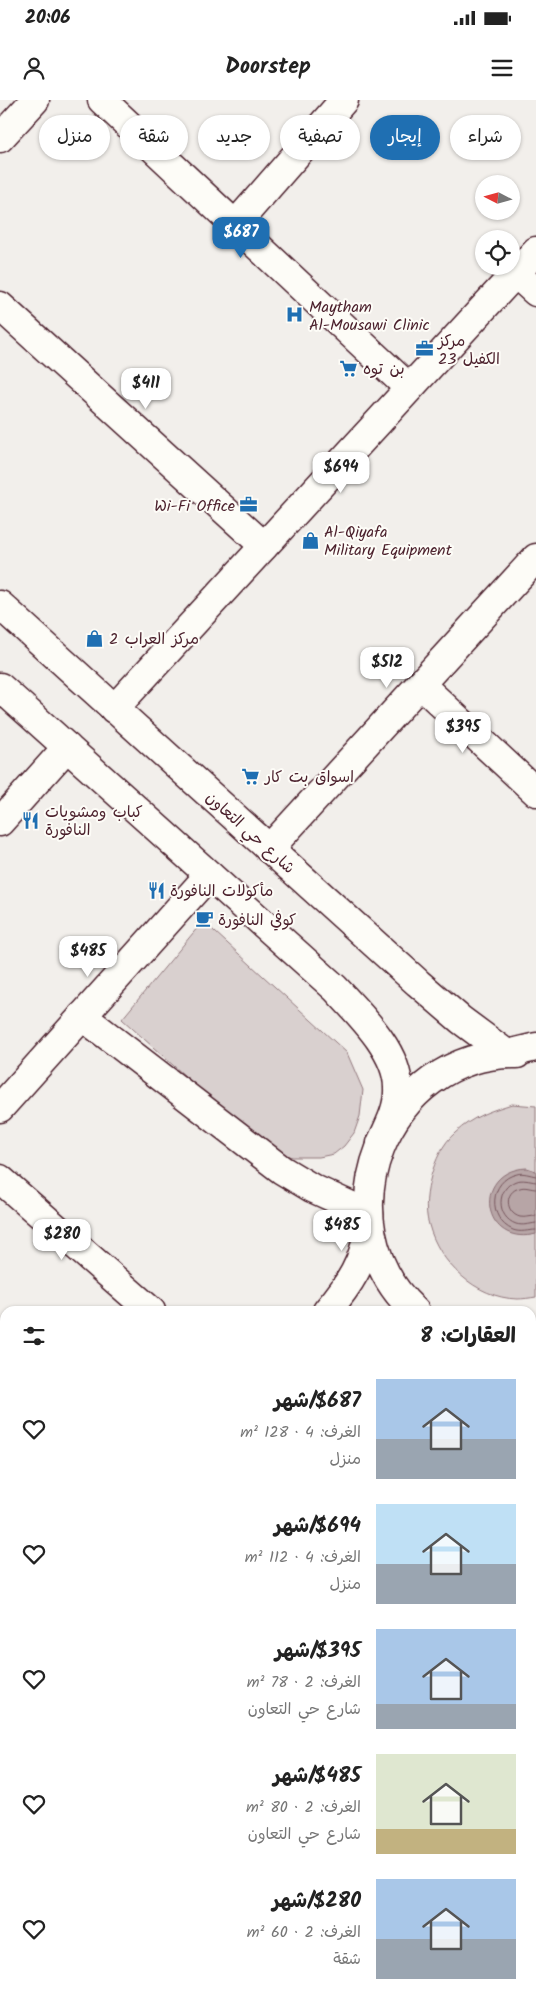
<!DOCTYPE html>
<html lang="ar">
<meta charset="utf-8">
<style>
:root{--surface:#fff;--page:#f2f2f2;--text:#222;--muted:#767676;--accent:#1f6fb2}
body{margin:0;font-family:Kalam,"Playpen Sans Arabic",sans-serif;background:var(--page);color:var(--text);direction:rtl;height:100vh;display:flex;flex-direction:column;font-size:19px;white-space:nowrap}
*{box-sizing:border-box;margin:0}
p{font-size:16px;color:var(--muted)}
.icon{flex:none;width:28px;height:28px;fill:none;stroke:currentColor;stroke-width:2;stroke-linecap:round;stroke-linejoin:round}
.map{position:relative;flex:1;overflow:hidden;direction:ltr}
.drawer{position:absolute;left:0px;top:1206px;width:536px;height:696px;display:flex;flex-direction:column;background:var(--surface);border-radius:15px 15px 0 0;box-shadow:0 1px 4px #0004;direction:rtl}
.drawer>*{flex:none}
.hud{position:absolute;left:15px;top:15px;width:506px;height:45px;direction:rtl;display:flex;gap:10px}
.needle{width:32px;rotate:276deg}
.tools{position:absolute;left:475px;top:75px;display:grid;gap:10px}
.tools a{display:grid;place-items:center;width:45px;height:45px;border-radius:50%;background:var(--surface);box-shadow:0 1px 4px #0004;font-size:25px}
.price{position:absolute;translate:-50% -42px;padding:0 11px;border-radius:10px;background:#fff;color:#222;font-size:16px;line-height:32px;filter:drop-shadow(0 1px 2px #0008)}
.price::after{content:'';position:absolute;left:50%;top:30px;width:15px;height:11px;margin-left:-8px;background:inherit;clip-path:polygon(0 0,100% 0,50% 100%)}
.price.selected{background:var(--accent);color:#fff}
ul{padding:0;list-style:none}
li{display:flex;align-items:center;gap:15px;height:125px;padding:0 20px}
li span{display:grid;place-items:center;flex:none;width:140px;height:100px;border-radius:0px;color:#555}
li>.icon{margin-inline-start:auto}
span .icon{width:60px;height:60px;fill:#fffc;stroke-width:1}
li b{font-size:21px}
h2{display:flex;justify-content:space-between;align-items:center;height:60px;padding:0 20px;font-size:21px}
.pill{padding:0 18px;border-radius:22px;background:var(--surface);box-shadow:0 1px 4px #0004;font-size:18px;line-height:45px}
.pill.selected{background:var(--accent);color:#fff}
.status{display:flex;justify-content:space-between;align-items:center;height:35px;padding:0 25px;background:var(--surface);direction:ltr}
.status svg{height:14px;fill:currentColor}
header{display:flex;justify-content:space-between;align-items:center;height:65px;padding:0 20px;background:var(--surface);font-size:22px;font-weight:600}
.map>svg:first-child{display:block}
.green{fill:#d9d0cf;stroke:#92787d}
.water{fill:#b7a5a6;stroke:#8b6f75}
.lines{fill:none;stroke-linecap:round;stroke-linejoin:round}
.shore{stroke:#76555c;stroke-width:1}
.minor-casing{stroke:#4a1f2b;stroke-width:31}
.major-casing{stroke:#4a1f2b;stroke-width:31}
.minor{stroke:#fdfcf7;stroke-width:28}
.major{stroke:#fdfcf7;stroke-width:28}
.labels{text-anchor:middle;stroke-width:4;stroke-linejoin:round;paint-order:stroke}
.poi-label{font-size:16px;fill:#4a1f2b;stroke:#fdfcf7;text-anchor:start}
.street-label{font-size:16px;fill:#4a1f2b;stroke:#fdfcf7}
</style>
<div class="status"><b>20:06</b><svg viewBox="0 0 49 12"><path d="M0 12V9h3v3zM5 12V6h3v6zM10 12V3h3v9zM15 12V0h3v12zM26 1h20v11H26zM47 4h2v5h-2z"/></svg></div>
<header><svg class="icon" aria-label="menu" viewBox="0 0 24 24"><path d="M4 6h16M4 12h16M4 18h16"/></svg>Doorstep<svg class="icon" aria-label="person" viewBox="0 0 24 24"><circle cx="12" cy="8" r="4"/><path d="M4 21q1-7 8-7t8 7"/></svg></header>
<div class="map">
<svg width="536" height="1902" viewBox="0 0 536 1902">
<rect width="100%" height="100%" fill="#f2efeb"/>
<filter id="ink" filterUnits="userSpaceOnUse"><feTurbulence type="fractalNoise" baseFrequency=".02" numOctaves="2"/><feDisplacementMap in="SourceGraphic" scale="10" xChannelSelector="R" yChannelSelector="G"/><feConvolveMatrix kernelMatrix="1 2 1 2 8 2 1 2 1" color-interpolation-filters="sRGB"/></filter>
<g filter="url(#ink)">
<g class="green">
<path d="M 203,821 L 347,953 L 363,990 L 360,1016 L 354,1033 L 344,1046 L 334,1054 L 319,1057 L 293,1057 L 269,1052 L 122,919 Z"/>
<path d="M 512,1004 L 536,1006 L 536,1197 C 530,1198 523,1199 517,1199 C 476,1198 439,1163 429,1125 C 424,1109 427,1091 431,1076 C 435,1061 443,1043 455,1033 C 473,1016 490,1011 512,1004 Z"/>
</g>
<path class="water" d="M 527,1068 L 536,1071 L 536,1134 C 481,1148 471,1070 527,1068 Z"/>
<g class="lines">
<g class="shore">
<path d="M 536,1076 C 530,1075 523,1072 517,1074 C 489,1080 487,1119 513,1130 C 521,1133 528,1130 536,1130"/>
<path d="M 536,1082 C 529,1081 523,1079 516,1081 C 496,1088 496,1117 516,1124 C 523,1126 529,1124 536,1123"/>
<path d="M 536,1089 C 531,1089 525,1086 520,1088 C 504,1091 505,1113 520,1117 C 525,1118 531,1116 536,1116"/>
</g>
<defs>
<g id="minor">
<path d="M 102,0 L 409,288"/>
<path d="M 0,38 L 35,0"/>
<path d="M 235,125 L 344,0"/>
<path d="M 515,173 L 536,192"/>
<path d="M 0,206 L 264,446"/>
<path d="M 420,584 L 536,692"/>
<path d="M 114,609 L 536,151"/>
<path d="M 0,722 L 67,647"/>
<path d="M 269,749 L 536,458"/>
<path d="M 82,916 L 282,1070 L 312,1088 L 369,1114"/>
<path d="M 0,1008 L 209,775"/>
<path d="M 0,1079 L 151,1211"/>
<path d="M 0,1327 L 5,1331"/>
</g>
<g id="major">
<path d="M 0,505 L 418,883 L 461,920 L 507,954 L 536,947"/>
<path d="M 0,587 L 335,888 C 359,914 398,951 398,988 C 399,1008 389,1026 381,1043"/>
<path d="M 327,1211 C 348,1186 366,1161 368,1127"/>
<path d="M 415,1211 C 318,1122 385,951 517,954"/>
<path d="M 531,1251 L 536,1251"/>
<path d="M 531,1283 L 536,1290"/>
<path d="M 0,1572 L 5,1567"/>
</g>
</defs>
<use href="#minor" class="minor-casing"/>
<use href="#major" class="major-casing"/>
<use href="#minor" class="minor"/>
<use href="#major" class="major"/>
</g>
</g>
<defs>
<symbol id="hospital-bare" viewBox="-9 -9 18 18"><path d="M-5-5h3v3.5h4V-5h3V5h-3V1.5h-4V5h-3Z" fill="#1f6fb2" stroke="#fdfcf7" stroke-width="2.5" paint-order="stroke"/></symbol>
<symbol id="office-bare" viewBox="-9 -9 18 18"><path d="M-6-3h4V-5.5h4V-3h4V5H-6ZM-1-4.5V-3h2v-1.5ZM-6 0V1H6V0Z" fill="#1f6fb2" stroke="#fdfcf7" stroke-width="2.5" paint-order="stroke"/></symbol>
<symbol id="supermarket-bare" viewBox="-9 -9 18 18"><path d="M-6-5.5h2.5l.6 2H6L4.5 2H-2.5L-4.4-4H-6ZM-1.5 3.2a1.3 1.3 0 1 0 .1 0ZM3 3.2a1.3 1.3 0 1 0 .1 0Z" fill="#1f6fb2" stroke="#fdfcf7" stroke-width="2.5" paint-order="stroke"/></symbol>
<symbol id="shop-bare" viewBox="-9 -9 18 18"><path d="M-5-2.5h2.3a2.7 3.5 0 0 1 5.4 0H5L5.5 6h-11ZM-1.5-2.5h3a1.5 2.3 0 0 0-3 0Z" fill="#1f6fb2" stroke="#fdfcf7" stroke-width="2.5" paint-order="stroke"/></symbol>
<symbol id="restaurant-bare" viewBox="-9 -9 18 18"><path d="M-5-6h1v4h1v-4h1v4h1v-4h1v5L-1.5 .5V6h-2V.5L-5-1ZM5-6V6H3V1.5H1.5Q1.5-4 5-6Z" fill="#1f6fb2" stroke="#fdfcf7" stroke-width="2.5" paint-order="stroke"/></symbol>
<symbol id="cafe-bare" viewBox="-9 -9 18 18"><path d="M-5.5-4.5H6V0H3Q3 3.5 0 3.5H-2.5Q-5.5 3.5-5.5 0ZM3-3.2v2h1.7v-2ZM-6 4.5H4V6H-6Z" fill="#1f6fb2" stroke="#fdfcf7" stroke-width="2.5" paint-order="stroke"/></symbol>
</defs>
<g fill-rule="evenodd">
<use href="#hospital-bare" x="282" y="202" width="25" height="25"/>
<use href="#office-bare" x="412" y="236" width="25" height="25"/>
<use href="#supermarket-bare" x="336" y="256" width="25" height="25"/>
<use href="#office-bare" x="236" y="392" width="25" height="25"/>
<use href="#shop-bare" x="298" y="428" width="25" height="25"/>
<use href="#shop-bare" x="82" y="526" width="25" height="25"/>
<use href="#supermarket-bare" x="238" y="664" width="25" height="25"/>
<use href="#restaurant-bare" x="18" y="708" width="25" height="25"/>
<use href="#restaurant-bare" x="144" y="778" width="25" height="25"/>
<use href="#cafe-bare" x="192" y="806" width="25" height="25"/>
</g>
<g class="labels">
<g class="poi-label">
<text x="309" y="212">Maytham<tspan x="309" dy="18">Al-Mousawi Clinic</tspan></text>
<text x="438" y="246">مركز<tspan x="438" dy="18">الكفيل 23</tspan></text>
<text x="363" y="274">بن توه</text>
<text x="235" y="411" text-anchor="end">Wi-Fi Office</text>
<text x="324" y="437">Al-Qiyafa<tspan x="324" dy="18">Military Equipment</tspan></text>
<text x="109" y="544">مركز العراب 2</text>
<text x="265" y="682">اسواق بت كار</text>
<text x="45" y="717">كباب ومشويات<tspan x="45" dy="18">النافورة</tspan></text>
<text x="170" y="796">مأكولات النافورة</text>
<text x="218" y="825">كوفي النافورة</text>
</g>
<g class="street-label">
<text transform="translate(251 732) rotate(42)" y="6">شارع حي التعاون</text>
</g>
</g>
</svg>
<div class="tools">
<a><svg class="needle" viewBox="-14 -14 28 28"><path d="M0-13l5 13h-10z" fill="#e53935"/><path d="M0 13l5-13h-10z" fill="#767676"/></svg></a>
<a><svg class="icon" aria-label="locate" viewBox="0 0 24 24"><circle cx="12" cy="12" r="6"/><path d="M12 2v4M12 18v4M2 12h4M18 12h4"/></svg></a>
</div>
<b class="price selected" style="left:241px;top:159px">$687</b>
<b class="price" style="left:146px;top:310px">$411</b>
<b class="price" style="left:341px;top:394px">$694</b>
<b class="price" style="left:387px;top:589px">$512</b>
<b class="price" style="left:463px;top:654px">$395</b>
<b class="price" style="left:88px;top:878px">$485</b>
<b class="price" style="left:342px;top:1152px">$485</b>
<b class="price" style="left:62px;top:1161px">$280</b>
<div class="hud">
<a class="pill">شراء</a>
<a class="pill selected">إيجار</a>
<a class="pill">تصفية</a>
<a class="pill">جديد</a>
<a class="pill">شقة</a>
<a class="pill">منزل</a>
</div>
<section class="drawer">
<h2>العقارات: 8<svg class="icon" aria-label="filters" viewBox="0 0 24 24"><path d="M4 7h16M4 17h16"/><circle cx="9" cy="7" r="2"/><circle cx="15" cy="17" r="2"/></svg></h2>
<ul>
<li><span style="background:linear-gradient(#a9c7e8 60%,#9aa5b1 0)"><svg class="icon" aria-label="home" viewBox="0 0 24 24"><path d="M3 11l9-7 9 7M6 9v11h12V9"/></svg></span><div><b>$687/شهر</b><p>الغرف: 4 · 128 m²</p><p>منزل</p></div><svg class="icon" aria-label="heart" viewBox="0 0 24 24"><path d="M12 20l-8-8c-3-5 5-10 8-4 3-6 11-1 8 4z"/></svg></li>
<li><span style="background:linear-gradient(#bfe0f5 60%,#9aa5b1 0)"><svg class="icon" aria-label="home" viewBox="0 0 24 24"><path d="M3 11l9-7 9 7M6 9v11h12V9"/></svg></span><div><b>$694/شهر</b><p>الغرف: 4 · 112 m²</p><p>منزل</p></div><svg class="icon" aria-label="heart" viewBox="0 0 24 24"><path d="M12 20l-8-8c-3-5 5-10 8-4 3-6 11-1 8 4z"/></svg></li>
<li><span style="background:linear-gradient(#a9c7e8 75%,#9aa5b1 0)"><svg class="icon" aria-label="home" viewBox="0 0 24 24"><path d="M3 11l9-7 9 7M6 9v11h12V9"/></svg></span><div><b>$395/شهر</b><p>الغرف: 2 · 78 m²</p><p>شارع حي التعاون</p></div><svg class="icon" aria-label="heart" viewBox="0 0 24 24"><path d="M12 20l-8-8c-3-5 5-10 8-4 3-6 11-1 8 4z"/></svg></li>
<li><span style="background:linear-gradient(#dfe7d0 75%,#c2b280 0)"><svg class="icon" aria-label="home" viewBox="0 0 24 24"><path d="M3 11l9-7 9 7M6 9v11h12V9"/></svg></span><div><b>$485/شهر</b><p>الغرف: 2 · 80 m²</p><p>شارع حي التعاون</p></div><svg class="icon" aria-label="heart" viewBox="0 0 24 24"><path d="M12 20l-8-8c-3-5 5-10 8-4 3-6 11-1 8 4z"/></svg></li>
<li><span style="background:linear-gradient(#a9c7e8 60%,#9aa5b1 0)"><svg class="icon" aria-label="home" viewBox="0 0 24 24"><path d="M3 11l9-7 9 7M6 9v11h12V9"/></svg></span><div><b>$280/شهر</b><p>الغرف: 2 · 60 m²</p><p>شقة</p></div><svg class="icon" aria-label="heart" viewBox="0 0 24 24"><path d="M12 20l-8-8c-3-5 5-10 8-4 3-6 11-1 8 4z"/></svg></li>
</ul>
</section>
</div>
